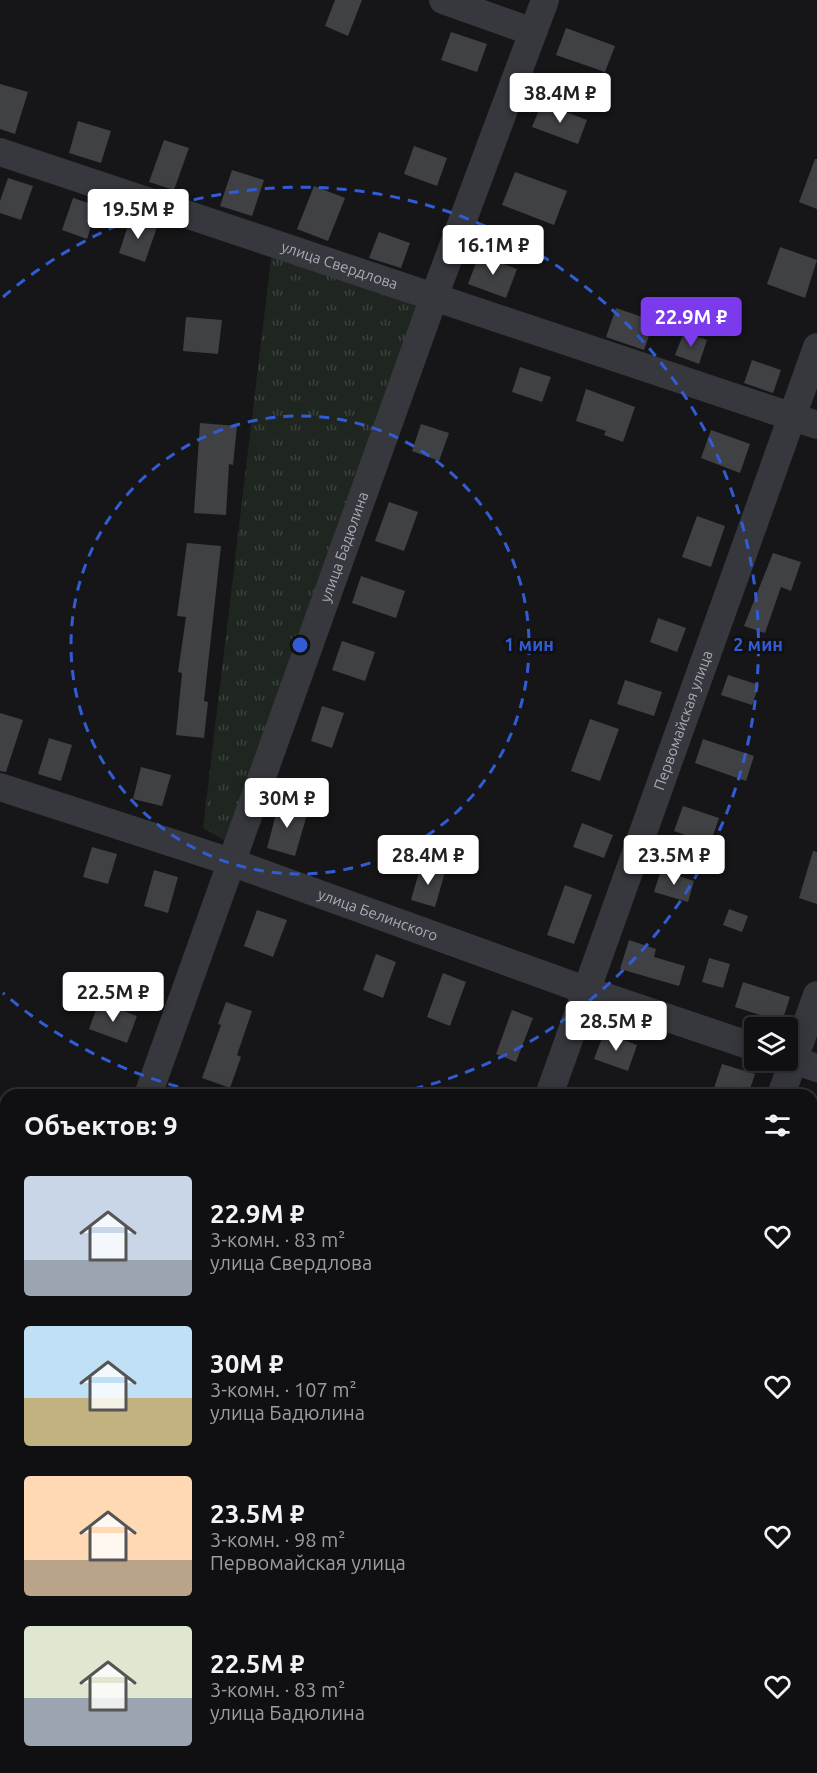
<!DOCTYPE html>
<html lang="ru">
<meta charset="utf-8">
<style>
:root{--surface:#101012;--page:#19191b;--text:#f1f3f6;--muted:#9c9d9f;--line:#303032;--accent:#7c3aed}
body{margin:0;font-family:Ubuntu,sans-serif;background:var(--page);color:var(--text);height:100vh;display:flex;flex-direction:column;font-size:22px;white-space:nowrap}
*{box-sizing:border-box;margin:0}
p{font-size:20px;color:var(--muted)}
.icon{flex:none;width:33px;height:33px;fill:none;stroke:currentColor;stroke-width:2;stroke-linecap:round;stroke-linejoin:round}
.map{position:relative;flex:1;overflow:hidden}
.details{position:absolute;left:0px;top:1089px;width:818px;height:684px;display:flex;flex-direction:column;background:var(--surface);border-radius:18px 18px 0 0;box-shadow:0 3px 15px #0003,0 0 0 2px var(--line)}
.details>*{flex:none}
.fabs{position:absolute;left:744px;top:1017px;display:grid;gap:12px}
.fabs a{display:grid;place-items:center;width:54px;height:54px;border-radius:6px;background:var(--surface);box-shadow:0 3px 15px #0003,0 0 0 2px var(--line);font-size:30px}
.price{position:absolute;translate:-50% -51px;padding:0 14px;border-radius:6px;background:#fff;color:#222;font-size:20px;line-height:39px;filter:drop-shadow(0 2px 3px #0008)}
.price::after{content:'';position:absolute;left:50%;top:36px;width:18px;height:14px;margin-left:-9px;background:inherit;clip-path:polygon(0 0,100% 0,50% 100%)}
.price.selected{background:var(--accent);color:#fff}
ul{padding:0;list-style:none}
li{display:flex;align-items:center;gap:18px;height:150px;padding:0 24px}
li span{display:grid;place-items:center;flex:none;width:168px;height:120px;border-radius:6px;color:#555}
li>.icon{margin-inline-start:auto}
span .icon{width:72px;height:72px;fill:#fffc;stroke-width:1}
li b{font-size:26px}
h2{display:flex;justify-content:space-between;align-items:center;height:72px;padding:0 24px;font-size:26px}
.map>svg:first-child{display:block}
.grass{fill:url(#grass-tufts)}
.building{fill:#404145}
.lines{fill:none;stroke-linecap:round;stroke-linejoin:round}
.minor{stroke:#37383d;stroke-width:28}
.ring{fill:none;stroke:#325cd3;stroke-width:3;stroke-dasharray:10 8}
.labels{text-anchor:middle;stroke-width:6;stroke-linejoin:round;paint-order:stroke}
.street-label{font-size:15px;fill:#a8adb8;stroke:#111113}
.centre{fill:#325cd3;stroke:#111113;stroke-width:3}
.ring-label{font-size:18px;text-anchor:middle;font-weight:bold;fill:#325cd3;stroke:#111113;stroke-width:6;stroke-linejoin:round;paint-order:stroke}
</style>
<div class="map">
<svg width="817" height="1773" viewBox="0 0 817 1773">
<defs>
<pattern id="grass-tufts" width="24" height="20" patternUnits="userSpaceOnUse" patternTransform="scale(1.5)"><rect width="24" height="20" fill="#1e261f"/><path d="M3 7l-1-3M5 7V3M7 7l1-3M15 17l-1-3M17 17v-4M19 17l1-3" fill="none" stroke="#3c433d"/></pattern>
</defs>
<rect width="100%" height="100%" fill="#161618"/>
<path class="grass" d="M 272,250 L 420,302 L 229,843 L 203,828 Z"/>
<g class="building">
<path d="M 335,0 L 362,0 L 348,36 L 325,26 Z"/>
<path d="M 566,28 L 615,46 L 605,72 L 556,55 Z"/>
<path d="M 451,32 L 487,44 L 477,72 L 441,60 Z"/>
<path d="M 0,84 L 28,92 L 15,134 L 0,129 Z"/>
<path d="M 542,103 L 587,120 L 578,144 L 532,127 Z"/>
<path d="M 78,121 L 111,131 L 101,163 L 69,153 Z"/>
<path d="M 164,140 L 189,148 L 174,190 L 149,182 Z"/>
<path d="M 414,146 L 447,158 L 437,186 L 404,174 Z"/>
<path d="M 815,159 L 817,159 L 817,209 L 799,202 Z"/>
<path d="M 232,170 L 264,180 L 252,216 L 220,206 Z"/>
<path d="M 515,172 L 567,191 L 554,225 L 502,205 Z"/>
<path d="M 8,178 L 33,186 L 21,220 L 0,213 L 0,201 Z"/>
<path d="M 314,186 L 345,198 L 328,241 L 297,229 Z"/>
<path d="M 73,198 L 98,206 L 87,239 L 62,230 Z"/>
<path d="M 130,219 L 157,227 L 145,262 L 119,253 Z"/>
<path d="M 379,232 L 410,243 L 401,268 L 369,258 Z"/>
<path d="M 780,247 L 817,260 L 805,298 L 767,284 Z"/>
<path d="M 479,255 L 517,269 L 506,298 L 468,284 Z"/>
<path d="M 616,308 L 654,321 L 644,350 L 606,337 Z"/>
<path d="M 186,317 L 222,320 L 218,354 L 183,351 Z"/>
<path d="M 684,332 L 707,340 L 699,364 L 675,355 Z"/>
<path d="M 752,360 L 781,370 L 773,393 L 744,383 Z"/>
<path d="M 520,367 L 551,377 L 542,402 L 512,392 Z"/>
<path d="M 586,389 L 635,407 L 623,442 L 604,435 L 606,431 L 576,421 Z"/>
<path d="M 200,423 L 237,426 L 233,465 L 229,464 L 226,515 L 194,513 Z"/>
<path d="M 421,424 L 449,433 L 439,461 L 412,451 Z"/>
<path d="M 711,430 L 750,444 L 740,473 L 701,458 Z"/>
<path d="M 389,502 L 418,512 L 404,551 L 375,541 Z"/>
<path d="M 697,516 L 725,526 L 711,567 L 682,557 Z"/>
<path d="M 187,543 L 221,546 L 204,701 L 208,702 L 204,738 L 176,735 L 182,673 L 178,672 L 186,617 L 177,616 Z"/>
<path d="M 773,553 L 801,562 L 791,591 L 781,587 L 765,633 L 744,626 Z"/>
<path d="M 361,576 L 405,591 L 396,618 L 352,603 Z"/>
<path d="M 658,618 L 686,628 L 677,652 L 650,642 Z"/>
<path d="M 342,641 L 375,652 L 365,681 L 332,670 Z"/>
<path d="M 728,675 L 759,685 L 752,705 L 721,695 Z"/>
<path d="M 625,680 L 662,692 L 654,716 L 617,704 Z"/>
<path d="M 322,706 L 344,713 L 332,748 L 311,741 Z"/>
<path d="M 0,713 L 23,720 L 6,772 L 0,771 Z"/>
<path d="M 590,719 L 619,729 L 600,781 L 571,771 Z"/>
<path d="M 49,738 L 72,745 L 61,781 L 38,774 Z"/>
<path d="M 703,739 L 754,756 L 746,781 L 695,763 Z"/>
<path d="M 141,767 L 171,775 L 162,806 L 133,799 Z"/>
<path d="M 279,803 L 308,811 L 295,856 L 267,848 Z"/>
<path d="M 683,806 L 719,818 L 710,844 L 674,831 Z"/>
<path d="M 582,823 L 613,835 L 604,858 L 573,847 Z"/>
<path d="M 92,847 L 117,854 L 108,884 L 83,877 Z"/>
<path d="M 813,851 L 817,852 L 817,904 L 799,898 Z"/>
<path d="M 421,865 L 445,872 L 435,907 L 411,900 Z"/>
<path d="M 154,870 L 178,877 L 168,913 L 144,906 Z"/>
<path d="M 661,870 L 694,881 L 688,902 L 654,892 Z"/>
<path d="M 565,885 L 592,895 L 574,944 L 547,935 Z"/>
<path d="M 729,909 L 748,916 L 742,932 L 723,925 Z"/>
<path d="M 257,910 L 287,920 L 273,957 L 244,946 Z"/>
<path d="M 629,940 L 656,949 L 654,957 L 685,966 L 679,986 L 620,969 Z"/>
<path d="M 376,954 L 396,962 L 383,998 L 363,990 Z"/>
<path d="M 709,958 L 730,964 L 723,988 L 702,982 Z"/>
<path d="M 443,973 L 466,982 L 450,1026 L 427,1017 Z"/>
<path d="M 743,982 L 790,997 L 782,1022 L 735,1007 Z"/>
<path d="M 99,1002 L 137,1016 L 127,1043 L 89,1029 Z"/>
<path d="M 226,1002 L 252,1011 L 237,1055 L 241,1057 L 230,1088 L 202,1078 L 221,1025 L 218,1024 Z"/>
<path d="M 512,1010 L 533,1018 L 516,1062 L 496,1054 Z"/>
<path d="M 604,1033 L 637,1045 L 628,1071 L 594,1059 Z"/>
<path d="M 722,1064 L 755,1074 L 748,1095 L 734,1095 L 714,1088 Z"/>
</g>
<g class="lines">
<g class="minor">
<path d="M 443,0 L 533,32"/>
<path id="s1" d="M 0,152 L 817,425"/>
<path id="s2" d="M 0,787 L 231,862 L 585,990 L 754,1047"/>
<path d="M 788,1058 L 817,1068"/>
<path id="s3" d="M 148,1095 L 434,297 L 545,0"/>
<path id="s4" d="M 549,1095 L 817,347"/>
<path d="M 781,1095 L 817,995"/>
<path d="M 0,1147 L 6,1149"/>
<path d="M 812,1402 L 817,1386"/>
<path d="M 0,1502 L 6,1485"/>
<path d="M 812,1519 L 817,1521"/>
<path d="M 812,1748 L 817,1749"/>
<path d="M 778,1767 L 780,1773"/>
<path d="M 320,1773 L 322,1767"/>
<path d="M 541,1773 L 543,1767"/>
</g>
</g>
<g class="ring">
<circle cx="300" cy="645" r="229"/>
<path d="M213 1095A458 458 0 0 1 3 993M3 297A458 458 0 1 1 387 1095"/>
</g>
<g class="labels">
<g class="street-label">
<text dy="5" stroke="none"><textPath href="#s1" startOffset="358">улица Свердлова</textPath></text>
<text dy="5" stroke="none"><textPath href="#s3" startOffset="582">улица Бадюлина</textPath></text>
<text dy="5" stroke="none"><textPath href="#s4" startOffset="398">Первомайская улица</textPath></text>
<text dy="5" stroke="none"><textPath href="#s2" startOffset="399">улица Белинского</textPath></text>
</g>
</g>
<circle cx="300" cy="645" r="9" class="centre"/>
<g class="ring-label">
<text x="529" y="651">1 мин</text>
<text x="758" y="651">2 мин</text>
</g>
</svg>
<div class="fabs">
<a><svg class="icon" aria-label="layers" viewBox="0 0 24 24"><path d="M12 4l9 5-9 5-9-5zM3 14l9 5 9-5"/></svg></a>
</div>
<b class="price" style="left:560px;top:124px">38.4M ₽</b>
<b class="price" style="left:138px;top:240px">19.5M ₽</b>
<b class="price" style="left:493px;top:276px">16.1M ₽</b>
<b class="price selected" style="left:691px;top:348px">22.9M ₽</b>
<b class="price" style="left:287px;top:829px">30M ₽</b>
<b class="price" style="left:428px;top:886px">28.4M ₽</b>
<b class="price" style="left:674px;top:886px">23.5M ₽</b>
<b class="price" style="left:113px;top:1023px">22.5M ₽</b>
<b class="price" style="left:616px;top:1052px">28.5M ₽</b>
<section class="details">
<h2>Объектов: 9<svg class="icon" aria-label="filters" viewBox="0 0 24 24"><path d="M4 7h16M4 17h16"/><circle cx="9" cy="7" r="2"/><circle cx="15" cy="17" r="2"/></svg></h2>
<ul>
<li><span style="background:linear-gradient(#c9d6e8 70%,#9aa5b1 0)"><svg class="icon" aria-label="home" viewBox="0 0 24 24"><path d="M3 11l9-7 9 7M6 9v11h12V9"/></svg></span><div><b>22.9M ₽</b><p>3-комн. · 83 m²</p><p>улица Свердлова</p></div><svg class="icon" aria-label="heart" viewBox="0 0 24 24"><path d="M12 20l-8-8c-3-5 5-10 8-4 3-6 11-1 8 4z"/></svg></li>
<li><span style="background:linear-gradient(#bfe0f5 60%,#c2b280 0)"><svg class="icon" aria-label="home" viewBox="0 0 24 24"><path d="M3 11l9-7 9 7M6 9v11h12V9"/></svg></span><div><b>30M ₽</b><p>3-комн. · 107 m²</p><p>улица Бадюлина</p></div><svg class="icon" aria-label="heart" viewBox="0 0 24 24"><path d="M12 20l-8-8c-3-5 5-10 8-4 3-6 11-1 8 4z"/></svg></li>
<li><span style="background:linear-gradient(#ffd9b3 70%,#b9a48a 0)"><svg class="icon" aria-label="home" viewBox="0 0 24 24"><path d="M3 11l9-7 9 7M6 9v11h12V9"/></svg></span><div><b>23.5M ₽</b><p>3-комн. · 98 m²</p><p>Первомайская улица</p></div><svg class="icon" aria-label="heart" viewBox="0 0 24 24"><path d="M12 20l-8-8c-3-5 5-10 8-4 3-6 11-1 8 4z"/></svg></li>
<li><span style="background:linear-gradient(#dfe7d0 60%,#9aa5b1 0)"><svg class="icon" aria-label="home" viewBox="0 0 24 24"><path d="M3 11l9-7 9 7M6 9v11h12V9"/></svg></span><div><b>22.5M ₽</b><p>3-комн. · 83 m²</p><p>улица Бадюлина</p></div><svg class="icon" aria-label="heart" viewBox="0 0 24 24"><path d="M12 20l-8-8c-3-5 5-10 8-4 3-6 11-1 8 4z"/></svg></li>
</ul>
</section>
</div>
